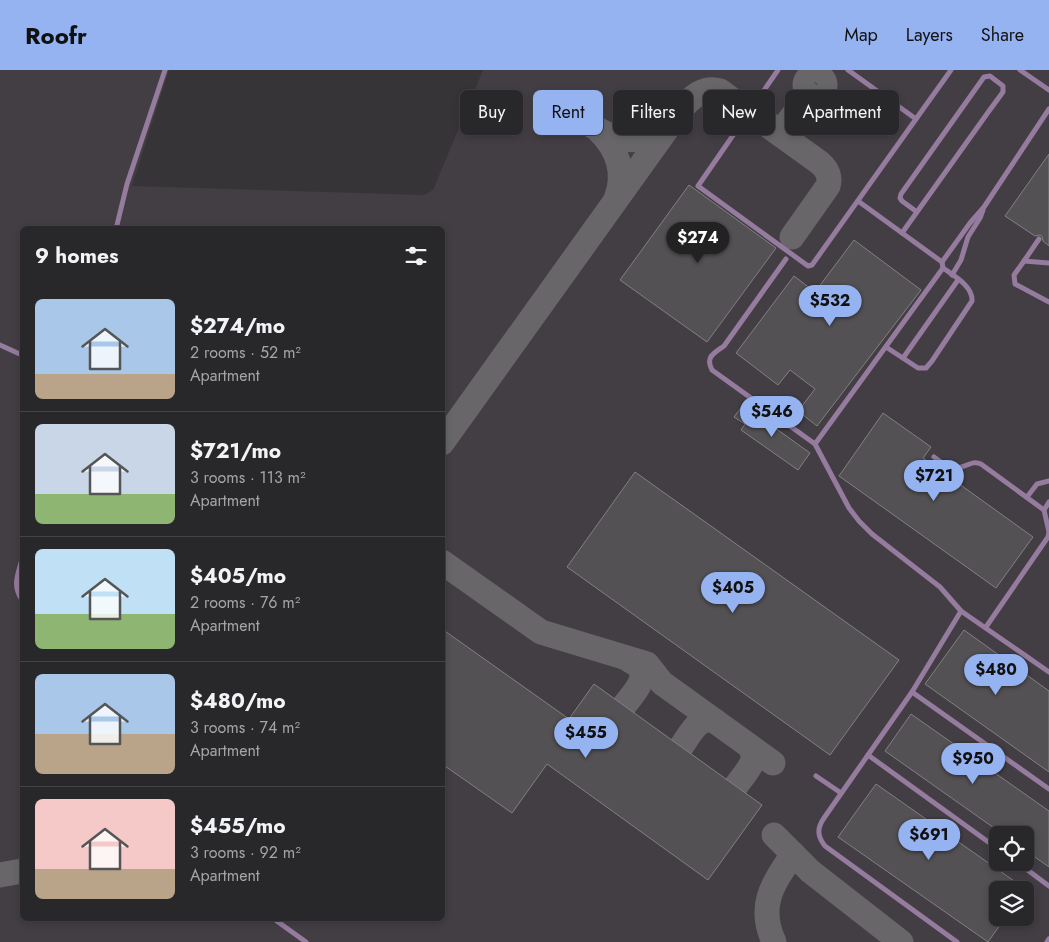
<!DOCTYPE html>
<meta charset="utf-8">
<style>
:root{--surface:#282729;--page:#343335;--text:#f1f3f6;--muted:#a5a5a8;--line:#444446;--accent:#95b2f1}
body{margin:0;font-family:Jost,sans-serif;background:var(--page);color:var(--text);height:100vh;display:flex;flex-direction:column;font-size:19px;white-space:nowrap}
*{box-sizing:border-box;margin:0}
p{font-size:16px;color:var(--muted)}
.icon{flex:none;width:28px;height:28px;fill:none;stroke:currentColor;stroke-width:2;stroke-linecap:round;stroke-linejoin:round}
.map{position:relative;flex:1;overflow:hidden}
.sheet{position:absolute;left:20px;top:156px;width:425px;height:695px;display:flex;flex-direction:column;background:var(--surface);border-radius:8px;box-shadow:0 2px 8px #0003,0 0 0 1px var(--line)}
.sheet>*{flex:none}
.top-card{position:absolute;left:460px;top:20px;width:475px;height:45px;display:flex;gap:10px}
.fabs{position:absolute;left:989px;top:756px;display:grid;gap:10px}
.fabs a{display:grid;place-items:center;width:45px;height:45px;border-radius:8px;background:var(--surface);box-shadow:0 2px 8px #0003,0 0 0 1px var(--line);font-size:25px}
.price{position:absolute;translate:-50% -42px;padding:0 11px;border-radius:18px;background:var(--accent);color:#111;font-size:16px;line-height:32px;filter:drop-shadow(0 1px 2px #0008)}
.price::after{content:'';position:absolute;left:50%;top:30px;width:15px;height:11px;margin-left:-8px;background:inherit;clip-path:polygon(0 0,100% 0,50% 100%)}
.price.current{background:#222;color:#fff}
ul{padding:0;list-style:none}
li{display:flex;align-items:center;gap:15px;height:125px;padding:0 15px}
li+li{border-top:1px solid var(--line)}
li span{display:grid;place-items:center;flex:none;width:140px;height:100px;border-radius:8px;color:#555}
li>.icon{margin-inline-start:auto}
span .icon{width:60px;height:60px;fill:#fffc;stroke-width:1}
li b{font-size:21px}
h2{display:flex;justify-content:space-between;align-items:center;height:60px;padding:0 15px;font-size:21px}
.chip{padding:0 18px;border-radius:8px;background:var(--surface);box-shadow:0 2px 8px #0003,0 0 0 1px var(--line);font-size:18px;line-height:45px}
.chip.current{background:var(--accent);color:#111}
header{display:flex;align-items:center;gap:30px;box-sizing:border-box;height:70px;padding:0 25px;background:var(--accent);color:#111}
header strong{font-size:24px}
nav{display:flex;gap:28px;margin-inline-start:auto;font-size:18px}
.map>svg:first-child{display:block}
.built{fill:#433d44;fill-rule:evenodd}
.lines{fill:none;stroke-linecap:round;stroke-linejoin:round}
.taxiway{stroke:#686669;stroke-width:25}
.building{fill:#535153;stroke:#828083}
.lane{stroke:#957b9d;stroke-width:5}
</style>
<header>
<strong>Roofr</strong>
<nav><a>Map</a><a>Layers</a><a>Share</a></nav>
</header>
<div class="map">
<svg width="1049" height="872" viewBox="0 0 1049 872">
<rect width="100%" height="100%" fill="#363437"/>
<path class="built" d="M 0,0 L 169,0 L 132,116 L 424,125 L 433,120 L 483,0 L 1049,0 L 1049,872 L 0,872 ZM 22,159 L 442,159 L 442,849 L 22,849 ZM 998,765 L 1025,765 L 1025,792 L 998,792 ZM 998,820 L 1025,820 L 1025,848 L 998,848 Z"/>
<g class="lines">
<g class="taxiway">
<circle cx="815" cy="15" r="10"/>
<path d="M 566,37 C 600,62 629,87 670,54"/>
<path d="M 765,53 L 776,58 L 785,56 L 809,24"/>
<path d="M 599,61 C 618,79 626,104 616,129"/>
<path d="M 442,373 L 682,38 C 692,27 704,16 720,21 L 820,93 C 827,99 831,107 828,116 L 792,167"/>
<path d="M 442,492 L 541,562 L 647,594 L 662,613 L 773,693"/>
<path d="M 624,636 C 631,626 649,609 639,597 C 636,593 630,591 626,588"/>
<path d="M 681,677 C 690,665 698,645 715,651"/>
<path d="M 736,716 C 744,704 761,689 749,676"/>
<path d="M 774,765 L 810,801 L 901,872"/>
<path d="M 0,805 L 22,801"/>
<path d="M 774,872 C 757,835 773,814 793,784"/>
</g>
</g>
<g class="building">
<path d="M 1049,84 L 1049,176 L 1043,171 L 1042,166 L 1039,165 L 1035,166 L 1005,146 Z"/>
<path d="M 689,115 L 776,178 L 707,272 L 620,210 Z"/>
<path d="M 854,170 L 921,220 L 817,356 L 798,341 L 815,319 L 790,300 L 778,315 L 736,283 L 794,206 L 815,222 Z"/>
<path d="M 743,335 L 810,383 L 798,400 L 741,360 L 745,354 L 734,347 Z"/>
<path d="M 883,343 L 931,377 L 923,388 L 1033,467 L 996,518 L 839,406 Z"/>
<path d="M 635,402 L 899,590 L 830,685 L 567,497 Z"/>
<path d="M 442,559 L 569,649 L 594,614 L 762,735 L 708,810 L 547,694 L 512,743 L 442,694 Z"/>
<path d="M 964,560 L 1049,621 L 1049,702 L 925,614 Z"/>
<path d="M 911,644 L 1049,741 L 1049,797 L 1025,780 L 1025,765 L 1004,765 L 885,681 Z"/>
<path d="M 876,714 L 1027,820 L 998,820 L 998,848 L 1005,848 L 988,872 L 838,767 Z"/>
</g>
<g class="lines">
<g class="lane">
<path d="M 778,0 L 698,116 L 808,196 L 812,195 L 916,49 L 848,0"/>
<path d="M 1020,0 L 1049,20"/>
<path d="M 916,49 L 951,0"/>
<path d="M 858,131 L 942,192 L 943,198 C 954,206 973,216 972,231 L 932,291 L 926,298 L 918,298 L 886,277"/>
<path d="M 116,159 L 127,114 L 165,0"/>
<path d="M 902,163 L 989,41 L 1003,22 L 1003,16 L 990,6 L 984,7 L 901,124 L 900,128 L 902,131 L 917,142"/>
<path d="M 1039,169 L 1024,191 L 1049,193"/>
<path d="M 786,189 L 724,276 C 714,283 705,287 712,300 L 815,374 L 943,198"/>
<path d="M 1024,191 L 1014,205 L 1015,214 L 1049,232"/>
<path d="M 942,192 L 970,153 L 984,137 L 1049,39"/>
<path d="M 952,205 L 961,190 L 968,167 L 980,148 L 983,140"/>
<path d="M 0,275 L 22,285"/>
<path d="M 903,288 L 958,210"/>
<path d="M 815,374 L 849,438 L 859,451 L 872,464 L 940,517 L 961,541"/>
<path d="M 934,387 C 940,391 946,397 953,398 C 964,400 971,389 981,394 L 1044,440"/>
<path d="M 1027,427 L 1037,414 L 1049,411"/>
<path d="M 22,489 C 18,505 12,515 22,530"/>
<path d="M 986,557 L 1048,467 L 1049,462 L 1044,440 L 1049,432"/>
<path d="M 912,622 L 1049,719"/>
<path d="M 868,685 L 998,779"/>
<path d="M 816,706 L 841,723"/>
<path d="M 1017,792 L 1049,816"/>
<path d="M 274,849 L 306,872"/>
<path d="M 957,872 L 825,776 C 817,766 817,758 824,748 L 912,622 L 961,541 L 1049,602"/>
<path d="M 1047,872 L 1049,869"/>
</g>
</g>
</svg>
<div class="fabs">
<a><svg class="icon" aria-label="locate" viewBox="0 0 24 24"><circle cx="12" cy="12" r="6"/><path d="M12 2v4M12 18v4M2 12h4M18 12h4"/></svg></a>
<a><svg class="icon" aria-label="layers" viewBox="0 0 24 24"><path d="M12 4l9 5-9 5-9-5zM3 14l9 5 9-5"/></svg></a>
</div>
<b class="price current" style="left:698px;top:194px">$274</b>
<b class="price" style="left:830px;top:257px">$532</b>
<b class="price" style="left:772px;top:368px">$546</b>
<b class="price" style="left:934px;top:432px">$721</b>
<b class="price" style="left:733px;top:544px">$405</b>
<b class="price" style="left:996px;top:626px">$480</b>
<b class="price" style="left:586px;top:689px">$455</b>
<b class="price" style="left:973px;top:715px">$950</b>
<b class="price" style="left:929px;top:791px">$691</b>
<div class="top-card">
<a class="chip">Buy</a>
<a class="chip current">Rent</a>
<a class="chip">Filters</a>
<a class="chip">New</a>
<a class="chip">Apartment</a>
</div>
<section class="sheet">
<h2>9 homes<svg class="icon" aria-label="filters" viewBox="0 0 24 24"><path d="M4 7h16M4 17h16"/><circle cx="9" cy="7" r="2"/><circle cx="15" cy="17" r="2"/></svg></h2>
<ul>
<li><span style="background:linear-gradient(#a9c7e8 75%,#b9a48a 0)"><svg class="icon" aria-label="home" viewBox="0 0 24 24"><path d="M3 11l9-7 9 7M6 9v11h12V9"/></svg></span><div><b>$274/mo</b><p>2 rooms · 52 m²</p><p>Apartment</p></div></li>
<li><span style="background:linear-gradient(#c9d6e8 70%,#8fb573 0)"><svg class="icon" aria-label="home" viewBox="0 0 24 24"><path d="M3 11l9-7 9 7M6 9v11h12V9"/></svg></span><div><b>$721/mo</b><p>3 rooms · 113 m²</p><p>Apartment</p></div></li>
<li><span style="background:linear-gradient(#bfe0f5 65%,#8fb573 0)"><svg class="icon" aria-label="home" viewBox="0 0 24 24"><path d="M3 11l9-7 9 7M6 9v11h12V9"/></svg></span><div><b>$405/mo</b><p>2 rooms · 76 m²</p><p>Apartment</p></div></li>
<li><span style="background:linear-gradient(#a9c7e8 60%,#b9a48a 0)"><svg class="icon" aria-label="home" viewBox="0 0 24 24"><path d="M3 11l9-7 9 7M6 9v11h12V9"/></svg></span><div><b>$480/mo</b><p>3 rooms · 74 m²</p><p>Apartment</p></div></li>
<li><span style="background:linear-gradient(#f6c9c9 70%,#b9a48a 0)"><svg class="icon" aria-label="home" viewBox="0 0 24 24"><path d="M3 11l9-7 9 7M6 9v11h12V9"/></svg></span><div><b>$455/mo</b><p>3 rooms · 92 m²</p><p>Apartment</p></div></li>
</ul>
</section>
</div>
